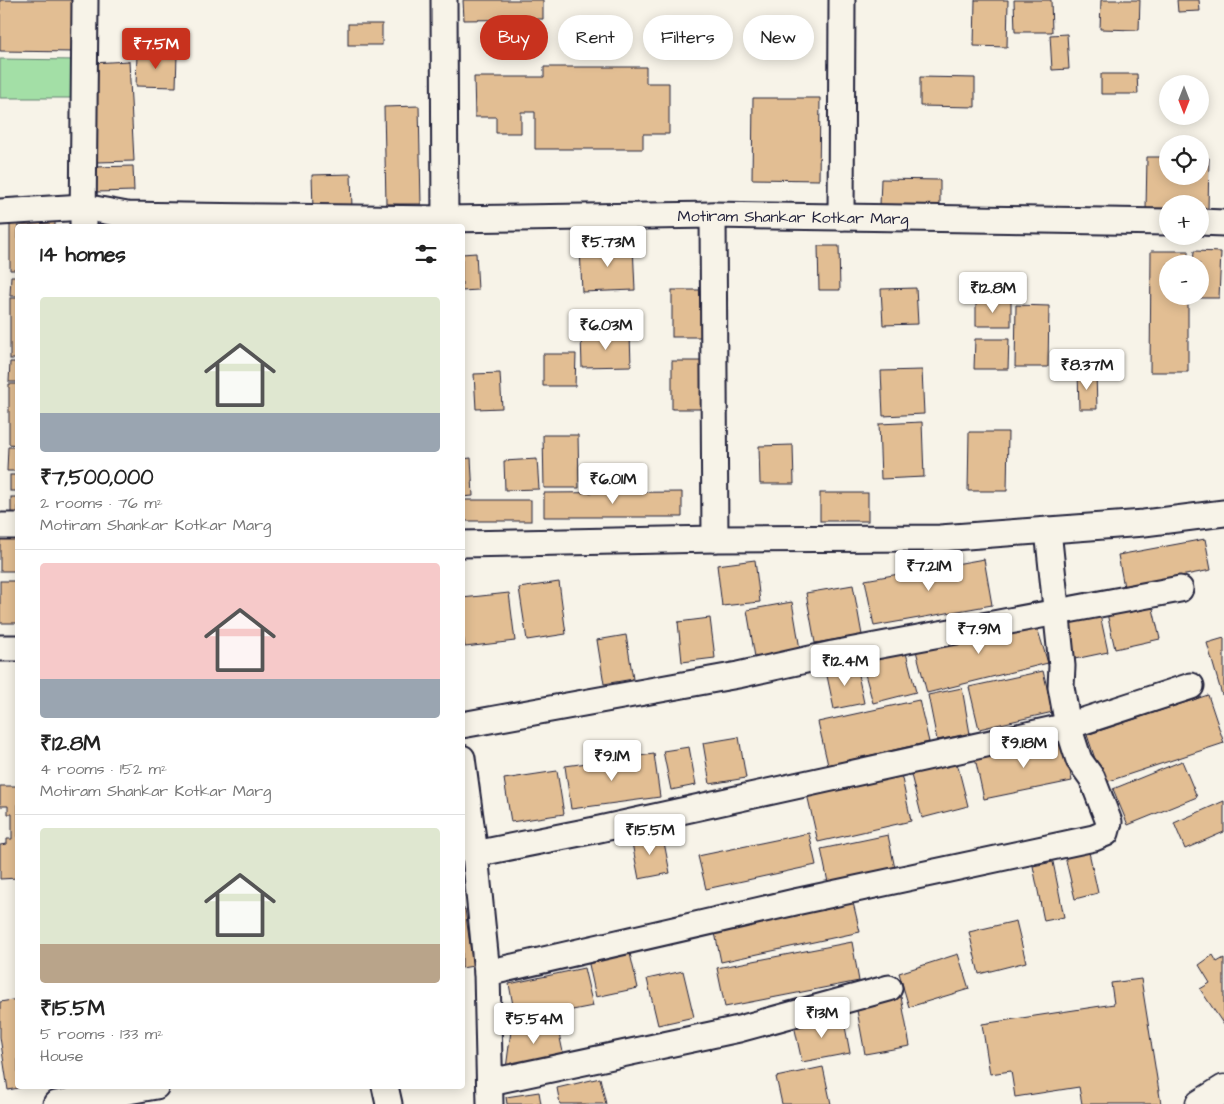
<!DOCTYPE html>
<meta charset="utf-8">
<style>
:root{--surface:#fff;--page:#f6f6f6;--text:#222;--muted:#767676;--line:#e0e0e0;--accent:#c8321e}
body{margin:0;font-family:"Architects Daughter",sans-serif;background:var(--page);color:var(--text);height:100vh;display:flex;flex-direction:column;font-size:19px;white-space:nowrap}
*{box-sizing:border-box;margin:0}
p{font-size:16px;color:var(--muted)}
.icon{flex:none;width:28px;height:28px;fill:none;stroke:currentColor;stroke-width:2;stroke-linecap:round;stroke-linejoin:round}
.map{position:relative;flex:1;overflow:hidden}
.drawer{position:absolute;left:15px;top:224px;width:450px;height:865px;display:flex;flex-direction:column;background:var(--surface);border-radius:5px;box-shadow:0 2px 12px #0003}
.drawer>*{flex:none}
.hud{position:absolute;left:480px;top:15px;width:475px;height:45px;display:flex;gap:10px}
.needle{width:32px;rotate:180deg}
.tools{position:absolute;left:1159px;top:75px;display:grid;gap:10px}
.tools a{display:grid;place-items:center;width:50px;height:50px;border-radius:50%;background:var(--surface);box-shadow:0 2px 12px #0003;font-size:25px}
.price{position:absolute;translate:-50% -42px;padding:0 11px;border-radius:5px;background:#fff;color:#222;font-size:16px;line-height:32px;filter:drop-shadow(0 1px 2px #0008)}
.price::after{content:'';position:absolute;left:50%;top:30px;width:15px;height:11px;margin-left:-8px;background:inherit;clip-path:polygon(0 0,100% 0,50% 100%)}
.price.on{background:var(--accent);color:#fff}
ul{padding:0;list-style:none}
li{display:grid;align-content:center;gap:10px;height:265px;padding:0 25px}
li+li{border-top:1px solid var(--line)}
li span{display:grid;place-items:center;height:155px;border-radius:5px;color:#555}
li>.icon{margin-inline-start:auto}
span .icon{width:90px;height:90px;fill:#fffc;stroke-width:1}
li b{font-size:21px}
h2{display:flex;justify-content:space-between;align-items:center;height:60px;padding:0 25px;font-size:21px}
.chip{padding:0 18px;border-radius:22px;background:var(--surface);box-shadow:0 2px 12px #0003;font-size:18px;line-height:45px}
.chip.on{background:var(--accent);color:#fff}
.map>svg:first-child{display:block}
.green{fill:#a3dfa6;stroke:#628070}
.building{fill:#e2be93;stroke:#22223b}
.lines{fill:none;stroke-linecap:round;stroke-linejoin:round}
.minor-casing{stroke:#22223b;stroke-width:29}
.tertiary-casing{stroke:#22223b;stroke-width:31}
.minor{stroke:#f7f3e8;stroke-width:25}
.tertiary{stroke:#f7f3e8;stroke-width:28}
.labels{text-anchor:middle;stroke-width:4.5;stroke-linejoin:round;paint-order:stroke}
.street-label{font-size:16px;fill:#22223b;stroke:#f7f3e8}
</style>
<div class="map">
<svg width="1224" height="1104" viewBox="0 0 1224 1104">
<rect width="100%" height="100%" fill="#f7f3e8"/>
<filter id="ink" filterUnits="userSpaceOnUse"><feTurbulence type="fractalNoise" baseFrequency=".02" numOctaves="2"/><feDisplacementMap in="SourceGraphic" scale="10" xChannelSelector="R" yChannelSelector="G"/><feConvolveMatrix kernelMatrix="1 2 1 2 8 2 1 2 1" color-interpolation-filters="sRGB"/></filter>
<g filter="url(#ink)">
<path class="green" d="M 0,59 L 77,60 L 77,98 L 0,98 Z"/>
<g class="building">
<path d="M 0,0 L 76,0 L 75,52 L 0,51 Z"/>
<path d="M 463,0 L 543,0 L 543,19 L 464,20 Z"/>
<path d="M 975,0 L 1008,0 L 1007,47 L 974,46 Z"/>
<path d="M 1014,0 L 1051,0 L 1052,32 L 1015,32 Z"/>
<path d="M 1101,0 L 1140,0 L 1139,30 L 1100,29 Z"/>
<path d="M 1177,0 L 1199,0 L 1200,11 L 1178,12 Z"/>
<rect x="348" y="24" width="34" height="21"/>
<path d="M 1067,34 L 1069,69 L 1052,70 L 1050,35 Z"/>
<path d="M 137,54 L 177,55 L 176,87 L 136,86 Z"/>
<path d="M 129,61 L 134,161 L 97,162 L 92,63 Z"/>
<path d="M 544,67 L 646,67 L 646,83 L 669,83 L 669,134 L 643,134 L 643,149 L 535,149 L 535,112 L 521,112 L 521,133 L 496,133 L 496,117 L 475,117 L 474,77 L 544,77 Z"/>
<path d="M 1101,74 L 1137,74 L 1138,94 L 1101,94 Z"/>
<path d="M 920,77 L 975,78 L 975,107 L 920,106 Z"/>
<path d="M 753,98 L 820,98 L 819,180 L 752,179 Z"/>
<path d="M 419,106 L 421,204 L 386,204 L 384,107 Z"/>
<path d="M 1147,157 L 1168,157 L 1168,176 L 1200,176 L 1200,158 L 1209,158 L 1208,210 L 1200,210 L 1200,204 L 1168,204 L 1168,209 L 1146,209 Z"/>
<path d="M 133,166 L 134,191 L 96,192 L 95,167 Z"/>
<path d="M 351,174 L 352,209 L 313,210 L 312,175 Z"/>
<path d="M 881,179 L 940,180 L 940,207 L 880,205 Z"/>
<path d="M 10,217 L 55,217 L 55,226 L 18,226 L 18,270 L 10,270 Z"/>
<path d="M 633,245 L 635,290 L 582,292 L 580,247 Z"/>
<path d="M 818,246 L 839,246 L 840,290 L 819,290 Z"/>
<path d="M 1151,251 L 1188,251 L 1188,264 L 1168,264 L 1168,296 L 1188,296 L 1188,372 L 1150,372 Z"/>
<path d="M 1194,251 L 1221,252 L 1219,298 L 1192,298 L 1192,296 L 1200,296 L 1200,264 L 1193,264 Z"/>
<path d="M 476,253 L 478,290 L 462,291 L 462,254 Z"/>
<path d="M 11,276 L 18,276 L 18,296 L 10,296 Z"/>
<path d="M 916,288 L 918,324 L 883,325 L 881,289 Z"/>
<rect x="672" y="290" width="36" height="47"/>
<rect x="10" y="298" width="8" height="61"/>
<rect x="976" y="301" width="35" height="25"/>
<path d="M 1016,305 L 1049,306 L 1048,367 L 1015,367 Z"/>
<path d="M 630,334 L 631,366 L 582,367 L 581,335 Z"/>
<path d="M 975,339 L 1009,339 L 1008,369 L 974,369 Z"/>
<path d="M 543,354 L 576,354 L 575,386 L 543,386 Z"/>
<rect x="672" y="361" width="34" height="48"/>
<path d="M 10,362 L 18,362 L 18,382 L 9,382 Z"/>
<path d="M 922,370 L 924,414 L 883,416 L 881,371 Z"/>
<path d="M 1078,372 L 1096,372 L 1097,409 L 1079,409 Z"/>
<path d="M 500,373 L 502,408 L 476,409 L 474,374 Z"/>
<path d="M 9,384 L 18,384 L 18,445 L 9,444 Z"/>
<path d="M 922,422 L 924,477 L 881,479 L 879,424 Z"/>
<path d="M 969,432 L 1008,432 L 1007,491 L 968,491 Z"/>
<path d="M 543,435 L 578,435 L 579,488 L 544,488 Z"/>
<path d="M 793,445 L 794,484 L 760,484 L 759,446 Z"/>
<path d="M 8,447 L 18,447 L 18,471 L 7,471 Z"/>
<path d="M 471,458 L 473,496 L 462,497 L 462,459 Z"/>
<path d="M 537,459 L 539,489 L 505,490 L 504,461 Z"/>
<rect x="10" y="475" width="8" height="16"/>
<path d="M 682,492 L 682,517 L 544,517 L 544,493 Z"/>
<rect x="820" y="493" width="48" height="28"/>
<rect x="11" y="497" width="7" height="16"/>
<rect x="462" y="500" width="69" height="21"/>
<rect x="0" y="532" width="18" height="39"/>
<path d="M 1205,539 L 1211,570 L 1124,587 L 1118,555 Z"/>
<path d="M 984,559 L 992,605 L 874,626 L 865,580 Z"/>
<path d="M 755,560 L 760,602 L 722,606 L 717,565 Z"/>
<rect x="0" y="581" width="18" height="42"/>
<path d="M 559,582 L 566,634 L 527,640 L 519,588 Z"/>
<path d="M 853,585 L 862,635 L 815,643 L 806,593 Z"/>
<path d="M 509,593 L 515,641 L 465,647 L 462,628 L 462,598 Z"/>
<path d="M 1151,600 L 1160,639 L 1115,649 L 1106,609 Z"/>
<path d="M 792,602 L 801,655 L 756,663 L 747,610 Z"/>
<path d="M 1099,610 L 1108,652 L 1070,660 L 1061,618 Z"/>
<path d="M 710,618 L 715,658 L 682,662 L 678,622 Z"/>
<path d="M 1035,621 L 1048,663 L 927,693 L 914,643 Z"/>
<path d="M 626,635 L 633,679 L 604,684 L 597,640 Z"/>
<path d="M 1224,638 L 1224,694 L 1222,695 L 1207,643 Z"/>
<path d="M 904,645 L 916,692 L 873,703 L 860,656 Z"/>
<path d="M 856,665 L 864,703 L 834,709 L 826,671 Z"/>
<path d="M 1043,671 L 1053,712 L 979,729 L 969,687 Z"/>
<path d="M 962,688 L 970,734 L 937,740 L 928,695 Z"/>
<path d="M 1208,695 L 1224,743 L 1103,783 L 1087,735 Z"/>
<path d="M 919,700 L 929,742 L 828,765 L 818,722 Z"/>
<path d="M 739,737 L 746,778 L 710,784 L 703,743 Z"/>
<path d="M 1063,739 L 1072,781 L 984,799 L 975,758 Z"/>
<path d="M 689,747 L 696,785 L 671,790 L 663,751 Z"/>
<path d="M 654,754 L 660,797 L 571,809 L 565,766 Z"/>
<path d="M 956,759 L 968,806 L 922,818 L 910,771 Z"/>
<path d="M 1182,761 L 1197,797 L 1128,825 L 1113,789 Z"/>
<path d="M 557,771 L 564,814 L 511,822 L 504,779 Z"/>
<path d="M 901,774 L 911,821 L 818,842 L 807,794 Z"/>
<path d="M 0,786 L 18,786 L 18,878 L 0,879 L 0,845 L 7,844 L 7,839 L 12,839 L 12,814 L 8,814 L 8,806 L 0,806 Z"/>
<path d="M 1224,801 L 1224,832 L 1185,849 L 1174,823 Z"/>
<path d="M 662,832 L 670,873 L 639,879 L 631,838 Z"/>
<path d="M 809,833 L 816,865 L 706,889 L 698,856 Z"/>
<path d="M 888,835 L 897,878 L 830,892 L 821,849 Z"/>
<path d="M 1087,843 L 1098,893 L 1075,899 L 1063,848 Z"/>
<path d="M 1053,862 L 1064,917 L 1044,921 L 1033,866 Z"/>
<path d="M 851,894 L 860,932 L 721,962 L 713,923 Z"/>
<path d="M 462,909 L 465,909 L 473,966 L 462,968 Z"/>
<path d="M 1016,921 L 1026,962 L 979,974 L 969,932 Z"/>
<path d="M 852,942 L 859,981 L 725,1007 L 717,968 Z"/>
<path d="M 628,945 L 638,988 L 596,997 L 587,955 Z"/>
<path d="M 958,954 L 969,989 L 909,1007 L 899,973 Z"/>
<path d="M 1213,955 L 1217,962 L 1224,958 L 1224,1025 L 1200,989 L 1210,983 L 1199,965 Z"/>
<path d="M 584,968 L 593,1006 L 516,1021 L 509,984 Z"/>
<path d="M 683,971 L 694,1017 L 658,1025 L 647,979 Z"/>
<path d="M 1141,979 L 1161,1104 L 1082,1104 L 1079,1087 L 1015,1097 L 1011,1071 L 990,1074 L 982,1024 L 1114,1004 L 1111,983 Z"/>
<path d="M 901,997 L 910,1046 L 865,1054 L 856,1005 Z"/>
<path d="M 18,999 L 18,1086 L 29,1086 L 8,1090 L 0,1037 L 0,1002 Z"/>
<path d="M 555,1014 L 565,1062 L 505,1076 L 512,1023 Z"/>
<path d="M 843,1016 L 850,1053 L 802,1062 L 794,1025 Z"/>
<path d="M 823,1067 L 831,1104 L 782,1104 L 776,1077 Z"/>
<path d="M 600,1078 L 606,1104 L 560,1104 L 557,1088 Z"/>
<path d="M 539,1092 L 541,1104 L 507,1104 L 506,1097 Z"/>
</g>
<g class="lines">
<defs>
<g id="minor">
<path d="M 444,0 L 445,226"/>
<path id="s1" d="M 0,212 L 84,207 L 127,215 L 184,216 L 445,219 L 713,215 L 1168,222"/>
<path d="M 713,215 L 715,539"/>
<path d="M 841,217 L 842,0"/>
<path d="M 1200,222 L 1224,223"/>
<path d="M 83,226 L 85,0"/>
<path d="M 0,526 L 18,526"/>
<path d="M 462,544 L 715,539 L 940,538 L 1144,523 L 1224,513"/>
<path d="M 0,648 L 18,648"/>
<path d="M 462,725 L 738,675 L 833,654 L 1180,589"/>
<path d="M 462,758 L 475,854 L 487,973 L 490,1104"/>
<path d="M 475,854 L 595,830 L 1068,726 L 1191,686"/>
<path d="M 487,973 L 795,902 L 1094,838 L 1106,833 L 1109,822 L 1092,778 L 1079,760 L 1068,726 L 1061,687 L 1062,666 L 1048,530"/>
<path d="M 490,1082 L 739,1029 L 889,988"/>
<path d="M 385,1086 L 389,1104"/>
<path d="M 56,1104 L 156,1086"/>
</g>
<path id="tertiary" d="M 1200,1104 L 1224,1089"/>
</defs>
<use href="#minor" class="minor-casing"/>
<use href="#tertiary" class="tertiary-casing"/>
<use href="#minor" class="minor"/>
<use href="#tertiary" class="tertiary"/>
</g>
</g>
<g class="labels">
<g class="street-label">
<text dy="6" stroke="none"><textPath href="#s1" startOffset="794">Motiram Shankar Kotkar Marg</textPath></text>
</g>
</g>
</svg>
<div class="tools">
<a><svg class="needle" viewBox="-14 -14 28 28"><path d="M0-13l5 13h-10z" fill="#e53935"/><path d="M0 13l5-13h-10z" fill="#767676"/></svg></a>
<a><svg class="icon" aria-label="locate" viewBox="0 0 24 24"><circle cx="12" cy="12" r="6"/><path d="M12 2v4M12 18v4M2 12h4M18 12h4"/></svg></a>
<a>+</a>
<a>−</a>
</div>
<b class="price on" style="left:156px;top:70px">₹7.5M</b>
<b class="price" style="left:608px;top:268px">₹5.73M</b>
<b class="price" style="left:993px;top:314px">₹12.8M</b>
<b class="price" style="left:606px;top:351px">₹6.03M</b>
<b class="price" style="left:1087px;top:391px">₹8.37M</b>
<b class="price" style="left:613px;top:505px">₹6.01M</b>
<b class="price" style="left:929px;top:592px">₹7.21M</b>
<b class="price" style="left:979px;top:655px">₹7.9M</b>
<b class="price" style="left:845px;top:687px">₹12.4M</b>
<b class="price" style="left:1024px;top:769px">₹9.18M</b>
<b class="price" style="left:612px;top:782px">₹9.1M</b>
<b class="price" style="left:650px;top:856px">₹15.5M</b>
<b class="price" style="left:822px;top:1039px">₹13M</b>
<b class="price" style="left:534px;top:1045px">₹5.54M</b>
<div class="hud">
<a class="chip on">Buy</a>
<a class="chip">Rent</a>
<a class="chip">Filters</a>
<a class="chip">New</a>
</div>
<section class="drawer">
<h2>14 homes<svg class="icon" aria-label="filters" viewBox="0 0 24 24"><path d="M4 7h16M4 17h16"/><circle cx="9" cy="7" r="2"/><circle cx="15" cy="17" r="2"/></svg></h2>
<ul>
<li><span style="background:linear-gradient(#dfe7d0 75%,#9aa5b1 0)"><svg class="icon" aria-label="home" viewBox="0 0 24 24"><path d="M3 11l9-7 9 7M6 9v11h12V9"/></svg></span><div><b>₹7,500,000</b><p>2 rooms · 76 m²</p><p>Motiram Shankar Kotkar Marg</p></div></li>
<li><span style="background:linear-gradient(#f6c9c9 75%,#9aa5b1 0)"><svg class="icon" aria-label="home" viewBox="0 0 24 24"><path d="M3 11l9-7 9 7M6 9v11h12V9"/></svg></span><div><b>₹12.8M</b><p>4 rooms · 152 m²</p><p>Motiram Shankar Kotkar Marg</p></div></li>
<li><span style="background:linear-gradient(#dfe7d0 75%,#b9a48a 0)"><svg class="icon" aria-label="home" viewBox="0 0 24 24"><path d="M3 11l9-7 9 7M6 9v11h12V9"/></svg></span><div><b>₹15.5M</b><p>5 rooms · 133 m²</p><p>House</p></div></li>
</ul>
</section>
</div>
